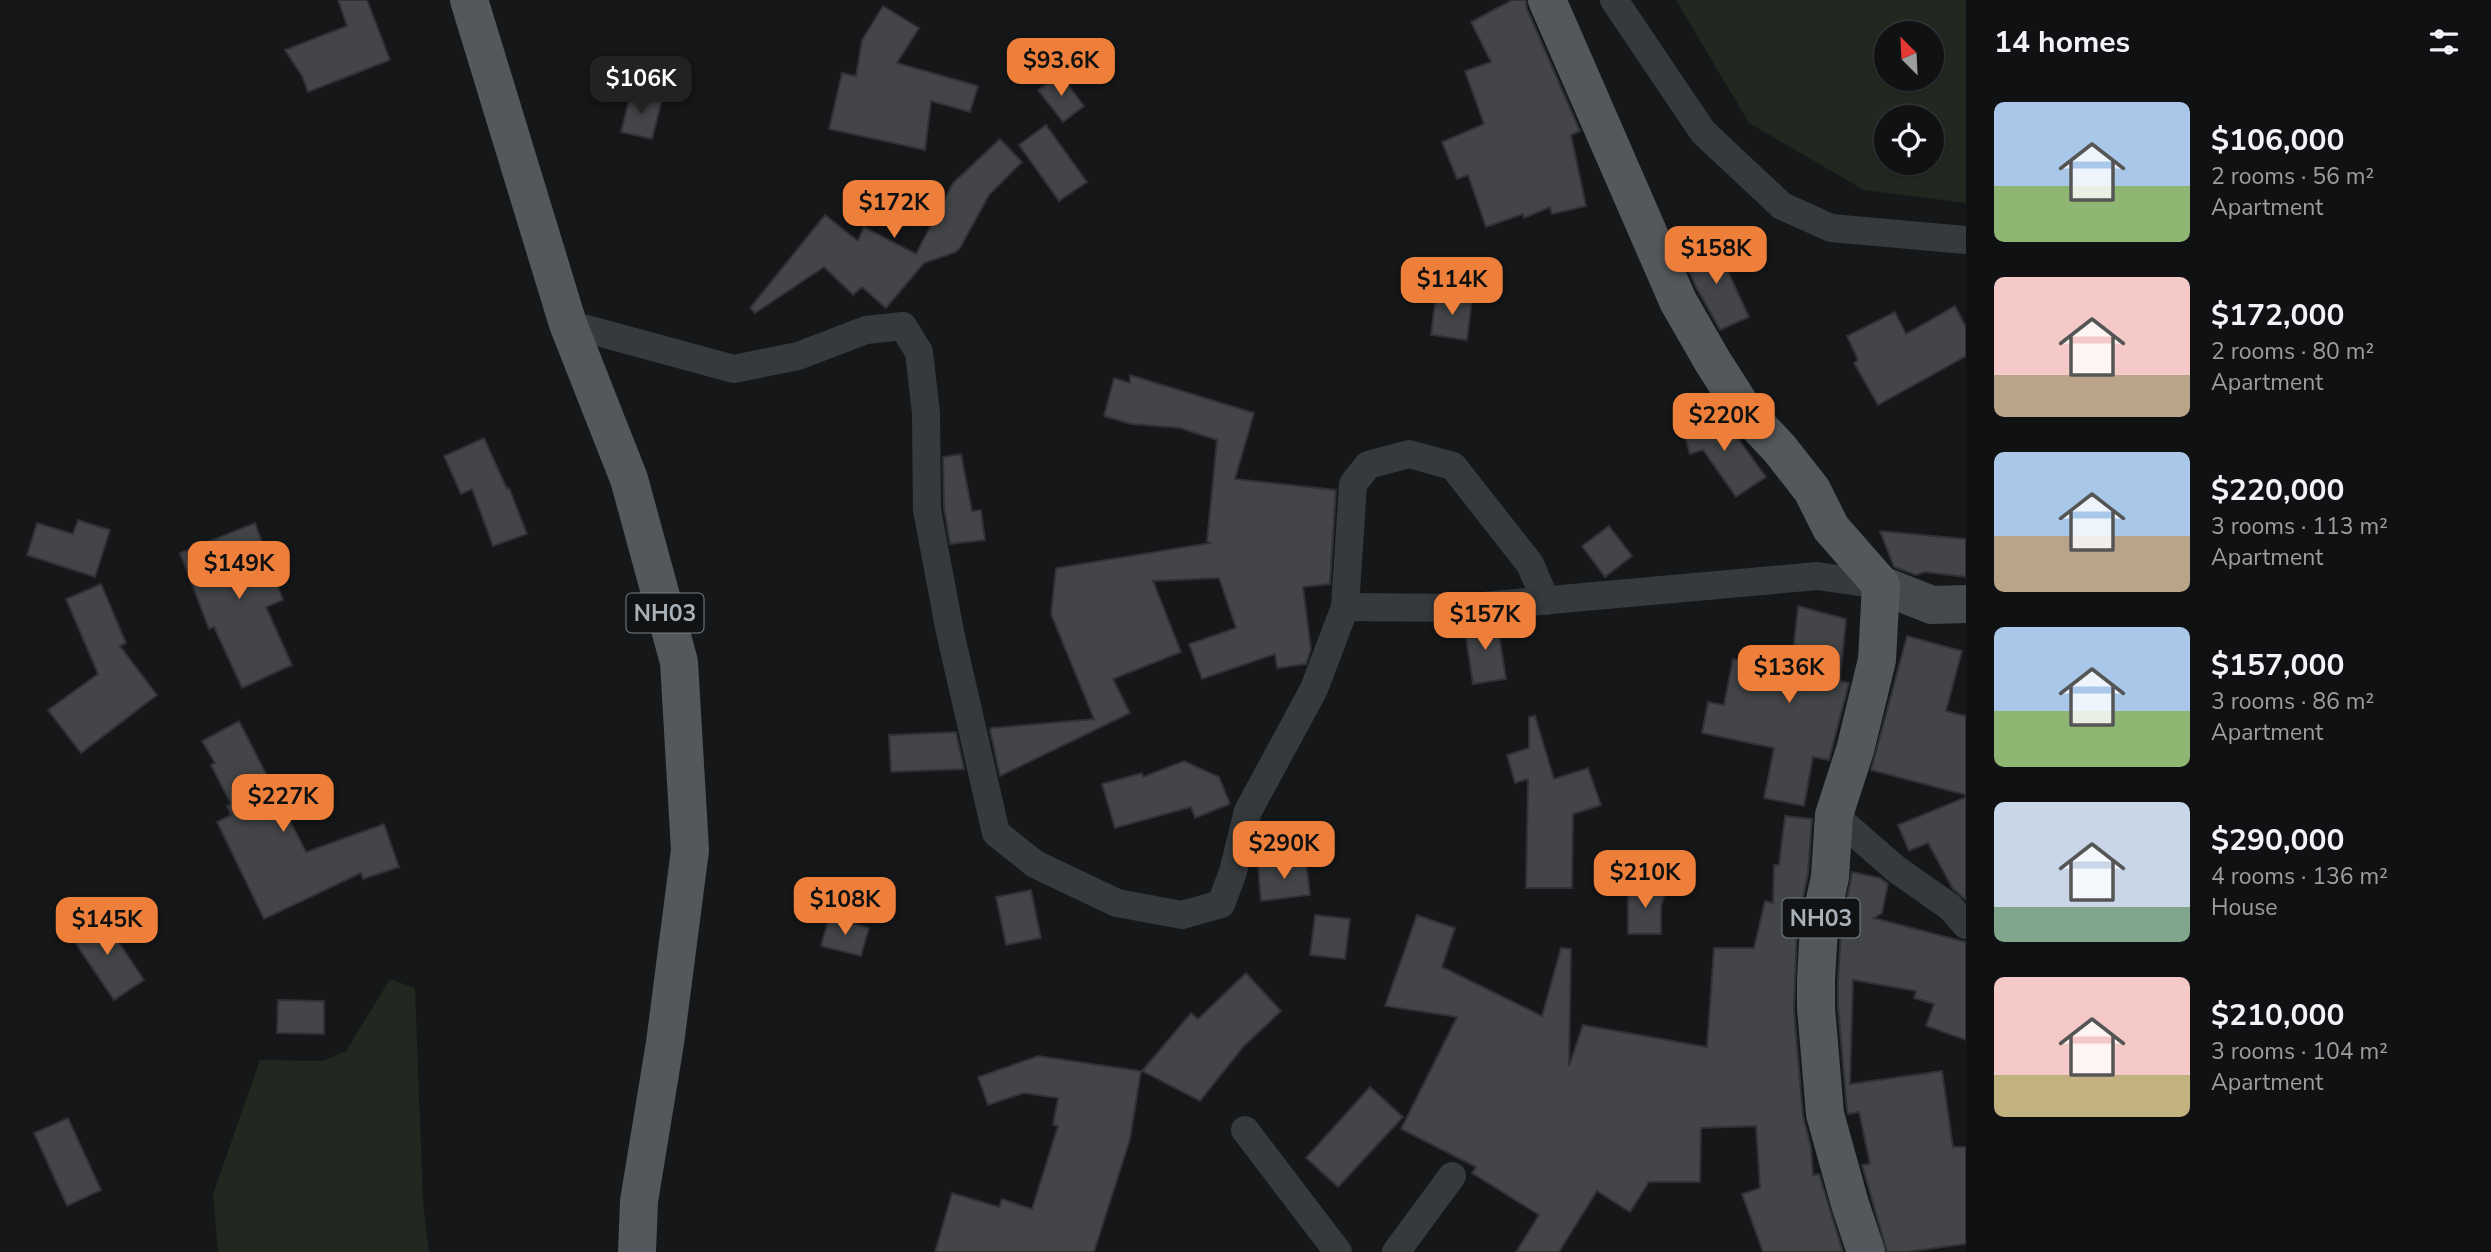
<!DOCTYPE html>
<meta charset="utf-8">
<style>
:root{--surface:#101112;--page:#1e1f20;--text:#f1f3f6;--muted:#9c9d9f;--line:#303132;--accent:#ed7f3a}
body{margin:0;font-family:"Nunito Sans",sans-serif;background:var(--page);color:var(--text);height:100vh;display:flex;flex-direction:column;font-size:26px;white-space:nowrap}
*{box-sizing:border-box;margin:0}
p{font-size:23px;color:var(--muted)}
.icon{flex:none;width:38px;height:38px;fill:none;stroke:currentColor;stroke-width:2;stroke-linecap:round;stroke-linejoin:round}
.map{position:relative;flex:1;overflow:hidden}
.details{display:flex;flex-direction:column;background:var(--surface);width:525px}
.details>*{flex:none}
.needle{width:46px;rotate:336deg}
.buttons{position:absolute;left:1874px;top:21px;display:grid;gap:14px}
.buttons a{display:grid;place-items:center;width:70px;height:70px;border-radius:50%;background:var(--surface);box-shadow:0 2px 5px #0004,0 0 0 2px var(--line);font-size:35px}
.price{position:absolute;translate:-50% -60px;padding:0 16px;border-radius:14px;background:var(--accent);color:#111;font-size:23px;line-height:46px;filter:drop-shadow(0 2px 4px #0008)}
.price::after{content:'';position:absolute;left:50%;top:42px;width:21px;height:16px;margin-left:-10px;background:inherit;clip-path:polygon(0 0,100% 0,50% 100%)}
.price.current{background:#222;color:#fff}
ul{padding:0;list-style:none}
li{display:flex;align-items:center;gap:21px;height:175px;padding:0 28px}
li span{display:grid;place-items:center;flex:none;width:196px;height:140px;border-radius:10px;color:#555}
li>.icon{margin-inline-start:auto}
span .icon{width:84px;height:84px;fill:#fffc;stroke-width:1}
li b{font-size:30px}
h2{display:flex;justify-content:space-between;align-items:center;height:84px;padding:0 28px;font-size:30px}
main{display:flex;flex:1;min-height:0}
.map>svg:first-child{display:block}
.green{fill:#212820;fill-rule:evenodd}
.building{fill:#434548;stroke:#303134;stroke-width:2}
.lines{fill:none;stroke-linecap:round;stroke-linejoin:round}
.minor{stroke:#373a3d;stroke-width:28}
.secondary{stroke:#45494d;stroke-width:38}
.primary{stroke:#53585c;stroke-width:38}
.labels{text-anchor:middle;stroke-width:5;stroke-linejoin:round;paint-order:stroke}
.shield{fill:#111213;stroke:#7b8186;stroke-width:2}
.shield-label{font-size:23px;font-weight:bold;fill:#a9b1b8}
</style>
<main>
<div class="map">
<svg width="1966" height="1252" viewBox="0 0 1966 1252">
<rect width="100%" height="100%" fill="#161718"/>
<g class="green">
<path d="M 1676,0 L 1966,0 L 1966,203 L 1864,190 L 1749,123 ZM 1886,33 L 1932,33 L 1932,79 L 1886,79 ZM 1886,117 L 1932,117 L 1932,163 L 1886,163 Z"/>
<path d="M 390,979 L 415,988 L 423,1202 L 429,1252 L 218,1252 L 213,1194 L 260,1060 L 323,1061 L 346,1051 Z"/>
</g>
<g class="building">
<path d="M 338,0 L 367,0 L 390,60 L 308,92 L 302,76 L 285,50 L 347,26 Z"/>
<path d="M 1512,0 L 1526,0 L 1527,9 L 1580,131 L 1571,135 L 1586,206 L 1552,214 L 1550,207 L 1524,218 L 1523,214 L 1486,227 L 1468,175 L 1457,179 L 1442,142 L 1484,124 L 1465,71 L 1491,62 L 1471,22 Z"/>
<path d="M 883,6 L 919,28 L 897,63 L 978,86 L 970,112 L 931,101 L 925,150 L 829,129 L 842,73 L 856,76 L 862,40 Z"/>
<path d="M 1060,74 L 1084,106 L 1063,122 L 1038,90 Z"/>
<path d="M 631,92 L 662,100 L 652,139 L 621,132 Z"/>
<path d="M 1046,125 L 1087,182 L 1059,201 L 1019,145 Z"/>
<path d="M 1000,139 L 1022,162 L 989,195 L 960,248 L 956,252 L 924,263 L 886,308 L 862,287 L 853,295 L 824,267 L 755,313 L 750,308 L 825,215 L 858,241 L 864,227 L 916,254 L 953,183 Z"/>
<path d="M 1715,243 L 1749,317 L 1720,330 L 1696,287 L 1683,257 Z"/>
<path d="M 1436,295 L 1472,299 L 1467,340 L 1431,335 Z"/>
<path d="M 1955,306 L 1966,327 L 1966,356 L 1878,405 L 1854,363 L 1858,360 L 1847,336 L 1895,312 L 1906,334 Z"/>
<path d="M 1130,375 L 1254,413 L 1235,479 L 1336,490 L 1330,584 L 1303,587 L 1311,649 L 1306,664 L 1277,668 L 1275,654 L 1202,679 L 1189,644 L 1236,628 L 1219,578 L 1153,581 L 1181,652 L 1113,679 L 1130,713 L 1000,776 L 990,730 L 991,728 L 1094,719 L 1051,614 L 1056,568 L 1210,543 L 1207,541 L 1217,440 L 1180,428 L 1131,424 L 1104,416 L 1114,378 L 1130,383 Z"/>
<path d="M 1721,415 L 1766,477 L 1736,497 L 1703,450 L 1690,454 L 1682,428 Z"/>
<path d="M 484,438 L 507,489 L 509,488 L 527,534 L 493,546 L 472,489 L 461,494 L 444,456 Z"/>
<path d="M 961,454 L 972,511 L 981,510 L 985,540 L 950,544 L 944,508 L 943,457 Z"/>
<path d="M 78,520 L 110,530 L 95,577 L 27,555 L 37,523 L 73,534 Z"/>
<path d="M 255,523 L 283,600 L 266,607 L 292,665 L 242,688 L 214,627 L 209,629 L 180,553 Z"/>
<path d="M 1609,526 L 1632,556 L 1605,577 L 1582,546 Z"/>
<path d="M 1880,531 L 1966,539 L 1966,577 L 1925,572 L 1916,575 L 1894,567 Z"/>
<path d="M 101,584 L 126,643 L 120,646 L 157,695 L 81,753 L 48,710 L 98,674 L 66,599 Z"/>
<path d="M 1798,606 L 1846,619 L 1840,681 L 1849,683 L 1829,760 L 1813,757 L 1804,806 L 1764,798 L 1774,748 L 1702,733 L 1708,702 L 1724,705 L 1733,659 L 1791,671 Z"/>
<path d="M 1497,621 L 1506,679 L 1473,684 L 1464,624 Z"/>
<path d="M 1907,636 L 1962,651 L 1946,711 L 1966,716 L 1966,795 L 1871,770 Z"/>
<path d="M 1535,716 L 1554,779 L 1588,768 L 1601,805 L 1573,814 L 1572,888 L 1526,888 L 1528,779 L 1515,783 L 1507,755 L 1529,748 L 1529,717 Z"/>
<path d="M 239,721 L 306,852 L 384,824 L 399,867 L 363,879 L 361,873 L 264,919 L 217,822 L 231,815 L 227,806 L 231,804 L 211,765 L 215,763 L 202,741 Z"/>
<path d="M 956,732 L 964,769 L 891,772 L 889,735 Z"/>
<path d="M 1184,761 L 1219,777 L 1230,804 L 1195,818 L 1191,807 L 1115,828 L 1102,784 L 1142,773 L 1143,777 Z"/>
<path d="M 1966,797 L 1966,900 L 1953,889 L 1928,843 L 1909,851 L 1898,825 Z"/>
<path d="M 1785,816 L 1812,819 L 1808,874 L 1797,926 L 1794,1010 L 1803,1116 L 1811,1147 L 1813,1175 L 1819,1174 L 1843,1252 L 1763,1252 L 1742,1194 L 1760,1188 L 1756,1126 L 1701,1128 L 1700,1182 L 1649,1182 L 1630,1212 L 1597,1191 L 1559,1252 L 1516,1252 L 1539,1215 L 1472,1173 L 1476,1167 L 1401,1129 L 1457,1017 L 1385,1006 L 1417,915 L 1455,928 L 1442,967 L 1542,1016 L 1561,948 L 1571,949 L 1569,1066 L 1583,1025 L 1707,1047 L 1714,948 L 1754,948 L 1765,901 L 1773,903 L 1774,865 L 1779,865 Z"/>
<path d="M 1306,860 L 1310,895 L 1261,901 L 1258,866 Z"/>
<path d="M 1852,872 L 1880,878 L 1888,884 L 1882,913 L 1874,918 L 1966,942 L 1966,1040 L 1926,1026 L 1934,1004 L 1914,998 L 1916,991 L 1853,980 L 1850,1084 L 1942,1071 L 1953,1147 L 1966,1147 L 1966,1244 L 1906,1252 L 1887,1252 L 1862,1165 L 1870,1164 L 1859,1112 L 1848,1114 L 1847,1110 L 1838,1007 L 1838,981 L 1841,930 Z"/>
<path d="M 1633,881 L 1666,892 L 1661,906 L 1661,934 L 1628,934 L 1628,896 Z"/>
<path d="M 1031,890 L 1041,938 L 1006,945 L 996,897 Z"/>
<path d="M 100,914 L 144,980 L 114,1000 L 70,935 Z"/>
<path d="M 1315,915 L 1350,919 L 1345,959 L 1310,955 Z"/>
<path d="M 829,917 L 869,928 L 861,956 L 821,946 Z"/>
<path d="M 1246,973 L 1281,1011 L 1244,1046 L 1200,1101 L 1142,1071 L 1191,1013 L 1198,1019 Z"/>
<path d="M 278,1000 L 324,1001 L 324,1034 L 277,1033 Z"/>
<path d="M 1038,1056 L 1141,1071 L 1130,1139 L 1094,1252 L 935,1252 L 952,1193 L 999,1207 L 1002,1199 L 1032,1209 L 1058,1126 L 1053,1125 L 1058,1098 L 1024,1093 L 988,1105 L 978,1077 Z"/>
<path d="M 1370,1087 L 1403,1117 L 1338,1187 L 1306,1158 Z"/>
<path d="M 68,1118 L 101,1190 L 67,1206 L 34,1133 Z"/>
</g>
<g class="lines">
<g class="minor">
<path d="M 1614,0 L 1703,132 L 1782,206 L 1831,228 L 1966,240"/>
<path d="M 568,324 L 734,369 L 798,356 L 866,330 L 903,326 L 919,352 L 926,413 L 927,510 L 950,632 L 996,833 L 1035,864 L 1117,903 L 1182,915 L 1221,904 L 1233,872 L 1248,811 L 1314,689 L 1345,607 L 1353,484 L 1368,465 L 1409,454 L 1453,466 L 1530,564 L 1546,601"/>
<path d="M 1345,607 L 1461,608 L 1817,576 L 1881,585"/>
<path d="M 1834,815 L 1896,869 L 1950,907 L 1966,925"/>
<path d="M 1245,1130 L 1338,1252"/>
<path d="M 1396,1252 L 1452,1176"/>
</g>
<path class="secondary" d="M 1881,585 L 1932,605 L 1966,604"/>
<g class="primary">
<path d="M 469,0 L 568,324 L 629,479 L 679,662 L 690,850 L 665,1043 L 639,1201 L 637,1252"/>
<path d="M 1547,0 L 1678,301 L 1713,362 L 1745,412 L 1779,448 L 1812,490 L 1831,528 L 1881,585 L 1877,660 L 1855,750 L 1834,815 L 1830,877 L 1819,927 L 1816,980 L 1816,1008 L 1825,1114 L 1850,1204 L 1866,1252"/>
</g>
</g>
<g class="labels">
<g class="shield">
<rect x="626.5" y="593.5" width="77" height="39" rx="5"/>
<rect x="1782.5" y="898.5" width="77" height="39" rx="5"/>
</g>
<g class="shield-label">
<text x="665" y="621">NH03</text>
<text x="1821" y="926">NH03</text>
</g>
</g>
</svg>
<div class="buttons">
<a><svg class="needle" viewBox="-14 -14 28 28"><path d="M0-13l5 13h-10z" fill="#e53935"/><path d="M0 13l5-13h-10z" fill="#9c9d9f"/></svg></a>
<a><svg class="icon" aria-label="locate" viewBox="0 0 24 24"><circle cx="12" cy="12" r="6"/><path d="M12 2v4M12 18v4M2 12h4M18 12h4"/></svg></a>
</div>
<b class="price" style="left:1061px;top:98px">$93.6K</b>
<b class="price current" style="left:641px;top:116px">$106K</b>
<b class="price" style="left:894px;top:240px">$172K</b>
<b class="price" style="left:1716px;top:286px">$158K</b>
<b class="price" style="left:1452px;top:317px">$114K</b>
<b class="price" style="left:1724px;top:453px">$220K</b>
<b class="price" style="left:239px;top:601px">$149K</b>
<b class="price" style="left:1485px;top:652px">$157K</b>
<b class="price" style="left:1789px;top:705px">$136K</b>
<b class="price" style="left:283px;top:834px">$227K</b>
<b class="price" style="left:1284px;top:881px">$290K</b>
<b class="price" style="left:1645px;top:910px">$210K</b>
<b class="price" style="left:845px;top:937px">$108K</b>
<b class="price" style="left:107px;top:957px">$145K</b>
</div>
<section class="details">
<h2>14 homes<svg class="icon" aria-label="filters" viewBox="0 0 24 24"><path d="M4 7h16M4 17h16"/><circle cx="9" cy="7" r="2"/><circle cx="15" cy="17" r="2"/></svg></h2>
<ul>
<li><span style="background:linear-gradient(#a9c7e8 60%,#8fb573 0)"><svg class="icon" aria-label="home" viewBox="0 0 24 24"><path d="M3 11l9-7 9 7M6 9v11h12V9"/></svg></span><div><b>$106,000</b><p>2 rooms · 56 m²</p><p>Apartment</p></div></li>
<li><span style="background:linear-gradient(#f6c9c9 70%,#b9a48a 0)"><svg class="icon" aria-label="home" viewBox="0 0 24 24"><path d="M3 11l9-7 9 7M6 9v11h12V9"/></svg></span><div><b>$172,000</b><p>2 rooms · 80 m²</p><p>Apartment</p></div></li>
<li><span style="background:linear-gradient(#a9c7e8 60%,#b9a48a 0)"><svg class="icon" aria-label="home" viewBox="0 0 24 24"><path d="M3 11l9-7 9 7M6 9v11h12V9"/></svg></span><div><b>$220,000</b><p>3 rooms · 113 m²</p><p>Apartment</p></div></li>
<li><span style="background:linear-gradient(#a9c7e8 60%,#8fb573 0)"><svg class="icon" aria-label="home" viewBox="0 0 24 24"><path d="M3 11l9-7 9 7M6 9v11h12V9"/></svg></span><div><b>$157,000</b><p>3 rooms · 86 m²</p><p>Apartment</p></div></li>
<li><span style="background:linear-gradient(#c9d6e8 75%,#7fa58c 0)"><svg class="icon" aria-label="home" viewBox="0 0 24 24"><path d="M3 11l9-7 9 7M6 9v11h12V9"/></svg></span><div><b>$290,000</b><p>4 rooms · 136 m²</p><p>House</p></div></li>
<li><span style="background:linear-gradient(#f6c9c9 70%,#c2b280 0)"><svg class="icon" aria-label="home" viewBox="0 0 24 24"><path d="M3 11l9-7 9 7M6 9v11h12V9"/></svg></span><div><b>$210,000</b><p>3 rooms · 104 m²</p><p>Apartment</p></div></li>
</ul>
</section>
</main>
